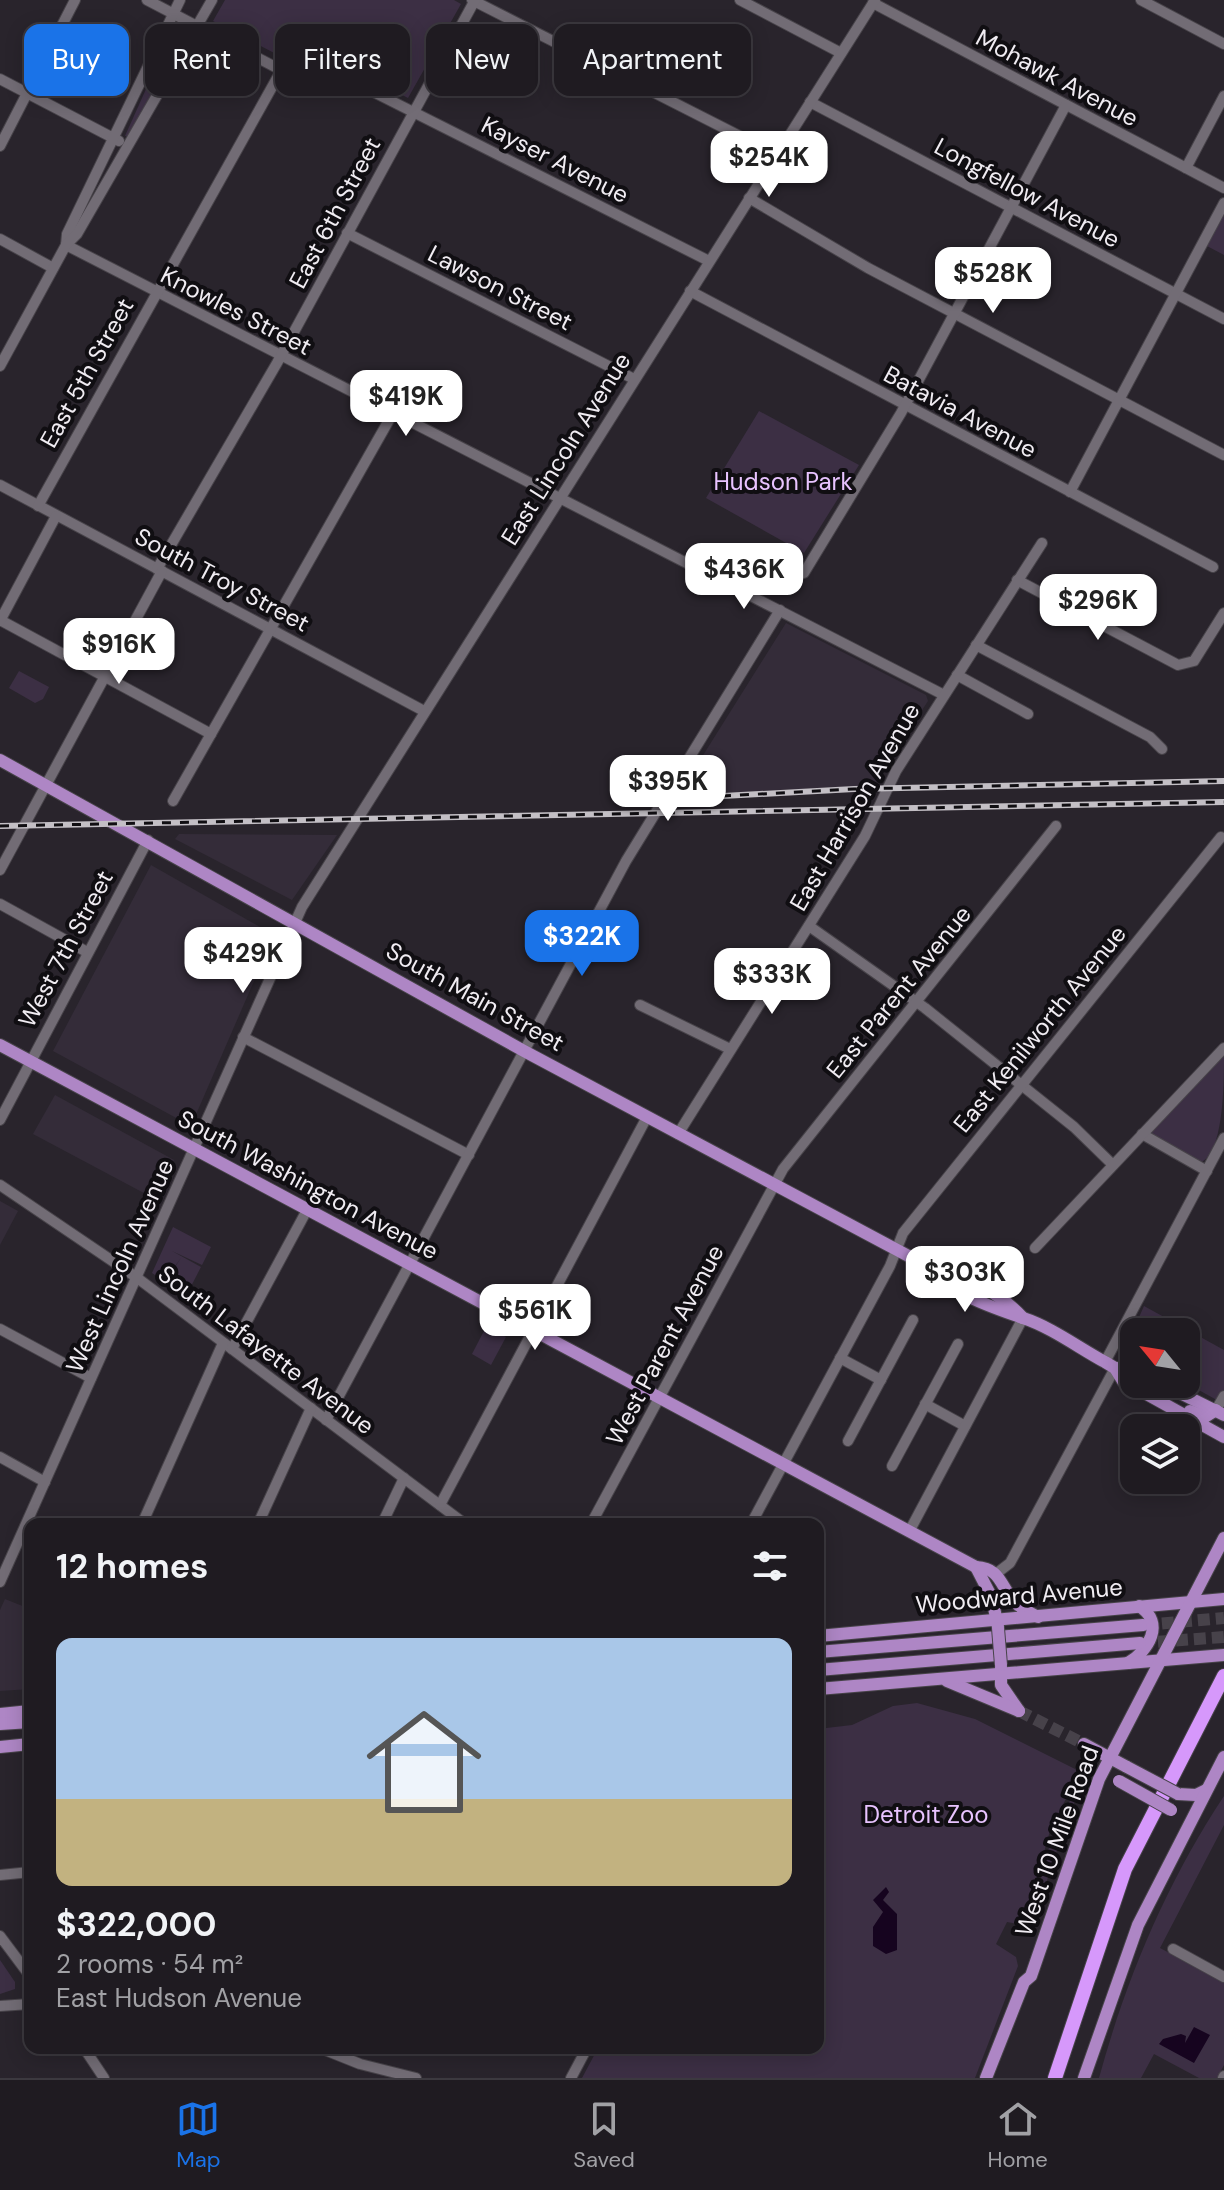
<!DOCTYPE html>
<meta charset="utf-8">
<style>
:root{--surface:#1f1b21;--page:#27242a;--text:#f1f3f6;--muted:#a1a1a5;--line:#3c393f;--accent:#1a73e8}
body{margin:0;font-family:"DM Sans",sans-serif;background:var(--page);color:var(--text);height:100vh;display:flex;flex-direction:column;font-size:30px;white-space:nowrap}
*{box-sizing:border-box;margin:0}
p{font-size:26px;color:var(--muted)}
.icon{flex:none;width:44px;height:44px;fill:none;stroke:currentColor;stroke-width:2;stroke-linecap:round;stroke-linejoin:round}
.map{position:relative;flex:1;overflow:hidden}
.sheet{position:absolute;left:24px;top:1518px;width:800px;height:536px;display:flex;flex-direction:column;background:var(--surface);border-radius:16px;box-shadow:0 4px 20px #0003,0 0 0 2px var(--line)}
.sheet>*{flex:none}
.banner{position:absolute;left:24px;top:24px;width:800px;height:72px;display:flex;gap:16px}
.needle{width:52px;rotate:300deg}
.controls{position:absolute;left:1120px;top:1318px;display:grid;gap:16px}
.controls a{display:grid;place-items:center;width:80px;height:80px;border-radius:16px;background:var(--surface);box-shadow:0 4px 20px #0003,0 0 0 2px var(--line);font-size:40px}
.price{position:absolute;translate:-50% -68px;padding:0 18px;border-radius:16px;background:#fff;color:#222;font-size:26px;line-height:52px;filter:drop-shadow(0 2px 4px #0008)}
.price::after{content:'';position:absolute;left:50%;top:48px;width:24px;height:18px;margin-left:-12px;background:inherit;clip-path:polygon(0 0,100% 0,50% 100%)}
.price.selected{background:var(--accent);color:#fff}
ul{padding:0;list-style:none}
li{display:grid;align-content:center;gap:16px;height:424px;padding:0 32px}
li span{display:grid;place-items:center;height:248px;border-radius:16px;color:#555}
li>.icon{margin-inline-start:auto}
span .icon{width:144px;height:144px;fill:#fffc;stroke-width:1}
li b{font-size:34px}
h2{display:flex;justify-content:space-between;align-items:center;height:96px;padding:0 32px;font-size:34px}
.pill{padding:0 28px;border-radius:16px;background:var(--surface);box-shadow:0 4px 20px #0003,0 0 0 2px var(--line);font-size:28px;line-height:72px}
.pill.selected{background:var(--accent);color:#fff}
.menu{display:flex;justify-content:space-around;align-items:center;height:112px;border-top:2px solid var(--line);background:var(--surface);font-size:22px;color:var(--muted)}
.menu a{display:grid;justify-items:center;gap:4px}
.menu .selected{color:var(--accent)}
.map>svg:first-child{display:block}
.built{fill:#342c39}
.green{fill:#3c2f44}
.water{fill:#16041f}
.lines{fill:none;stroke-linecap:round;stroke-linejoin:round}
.major-tunnel{stroke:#47424a;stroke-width:12;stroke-dasharray:12 6;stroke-linecap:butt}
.minor-casing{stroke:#474349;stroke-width:12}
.major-casing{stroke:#474349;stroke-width:14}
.highway-casing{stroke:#474349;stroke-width:16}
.minor{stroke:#726c75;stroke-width:10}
.major{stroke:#ae86c5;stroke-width:12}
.highway{stroke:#d698fb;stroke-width:14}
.rail-casing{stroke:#c3bfc5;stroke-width:6}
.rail{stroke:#100e12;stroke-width:3;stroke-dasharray:9;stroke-linecap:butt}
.major-bridge-casing{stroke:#474349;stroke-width:14;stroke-linecap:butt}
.major-bridge{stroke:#ae86c5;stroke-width:12}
.labels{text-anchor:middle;stroke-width:8;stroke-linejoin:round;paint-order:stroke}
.street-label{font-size:24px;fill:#f0ecf2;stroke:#100e12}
.park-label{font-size:24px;fill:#e8c3ff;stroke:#100e12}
</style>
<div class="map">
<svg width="1224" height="2078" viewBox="0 0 1224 2078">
<rect width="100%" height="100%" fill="#29242c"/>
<g class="built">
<path d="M 786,623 L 926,695 L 928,701 L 882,772 L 878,785 L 704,794 L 675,800 Z"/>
<path d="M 179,834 L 337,835 L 292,900 L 175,839 Z"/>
<path d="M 151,865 L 274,935 L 191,1126 L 53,1051 Z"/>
<path d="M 55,1095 L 174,1160 L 157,1200 L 33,1134 Z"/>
<path d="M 0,1201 L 18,1211 L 0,1245 Z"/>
<path d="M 5,1599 L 30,1609 L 30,1689 L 0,1691 L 0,1610 Z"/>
</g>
<g class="green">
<path d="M 225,0 L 454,0 L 461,4 L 408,98 L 291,38 L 280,56 L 213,21 Z"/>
<path d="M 176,22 L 190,28 L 130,136 L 125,136 Z"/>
<path d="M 1224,214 L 1224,255 L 1207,246 Z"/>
<path d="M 759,411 L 859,465 L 804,553 L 706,498 Z"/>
<path d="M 19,671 L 49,687 L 43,699 L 35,703 L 9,688 Z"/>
<path d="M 1224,1055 C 1224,1080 1224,1153 1201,1162 L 1149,1134 Z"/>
<path d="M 173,1227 L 211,1247 L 202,1265 L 172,1251 L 201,1267 L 185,1298 L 165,1282 L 181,1258 L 164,1281 L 152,1273 Z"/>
<path d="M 1144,1306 L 1224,1350 L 1224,1404 L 1186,1383 L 1186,1332 L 1134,1332 L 1134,1356 L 1124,1351 Z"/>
<path d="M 486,1327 L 506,1337 L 491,1365 L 472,1354 Z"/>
<path d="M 917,1703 L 975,1719 L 1075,1769 L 1079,1764 L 1084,1765 L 1051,1827 L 1024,1925 L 1007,1922 L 996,1944 L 1016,1957 L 1018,1966 L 975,2078 L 582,2078 L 598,2048 L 818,2048 L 818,1729 L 852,1725 L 893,1706 Z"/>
<path d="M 1089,1767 L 1089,1776 L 1071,1809 L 1035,1916 L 1028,1926 L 1054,1829 Z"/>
<path d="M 1224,1796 L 1224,1825 L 1160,1948 L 1224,1982 L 1224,2065 L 1217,2078 L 1199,2078 L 1154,2054 L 1141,2078 L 1099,2078 C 1126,1979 1167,1882 1224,1796 Z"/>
<path d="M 0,1960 L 15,1982 L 15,1989 L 0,1994 Z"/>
</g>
<g class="water">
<path d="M 886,1887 L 889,1892 L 883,1900 L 897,1914 L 897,1950 L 886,1954 L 873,1946 L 873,1927 L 883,1912 L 873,1900 Z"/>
<path d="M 1194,2027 L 1210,2035 L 1194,2063 L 1159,2044 L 1163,2039 L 1181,2034 L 1186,2036 L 1185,2043 Z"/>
</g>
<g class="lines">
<g class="major-tunnel">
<path d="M 1144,1625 L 1224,1618"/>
<path d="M 1140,1643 L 1224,1637"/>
<path d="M 1019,1711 L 1084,1744"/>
</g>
<defs>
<g id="minor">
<path d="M 147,0 L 281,70"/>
<path d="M 472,0 L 777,155"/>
<path d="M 740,0 L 841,53"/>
<path d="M 1141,0 L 1224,44"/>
<path d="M 873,3 L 1224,188"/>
<path d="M 0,79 L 119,141"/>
<path d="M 810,102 L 1224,319"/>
<path d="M 0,146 L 75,0"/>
<path d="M 1186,168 L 1224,96"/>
<path d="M 749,198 L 868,268 L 1224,455"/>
<path d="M 347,233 L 634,379"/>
<path d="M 0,239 L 53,268"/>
<path d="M 66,245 L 944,695"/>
<path d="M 66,245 L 67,234 L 180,0"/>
<path d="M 690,291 L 1213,567"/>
<path d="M 0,366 L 66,245 L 77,234 L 212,0"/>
<path d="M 0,485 L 424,711"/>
<path d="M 1070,492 L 1224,203"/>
<path d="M 38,506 L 286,62 L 293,56 L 304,57 L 709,261"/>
<path d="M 157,569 L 277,363 L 475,0"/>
<path d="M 804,573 L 901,413 L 1066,105"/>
<path d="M 1017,580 L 1178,665 L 1194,661 L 1224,613"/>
<path d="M 0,620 L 211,734"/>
<path d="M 0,621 L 56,516"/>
<path d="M 976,645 L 1150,737 L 1162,749"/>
<path d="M 957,675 L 1028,714"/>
<path d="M 173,801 L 393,413"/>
<path d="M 0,870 L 162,571"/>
<path d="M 0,904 L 87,952"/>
<path d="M 809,926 L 925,1008 L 1074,1127 L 1113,1165"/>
<path d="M 640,1005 L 730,1049"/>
<path d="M 243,1037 L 469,1155"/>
<path d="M 0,1120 L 148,840"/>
<path d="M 678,1134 L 865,836 L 896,771 L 1042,543"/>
<path d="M 1142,1134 L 1207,1171"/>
<path d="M 0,1185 L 136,1277 L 465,1524"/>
<path d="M 1035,1248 L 1224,1048"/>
<path d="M 0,1329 L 91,1378"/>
<path d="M 232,1349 L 307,1210"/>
<path d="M 840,1358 L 881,1380"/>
<path d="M 1105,1362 L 1224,1138"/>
<path d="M 925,1404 L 965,1426"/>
<path d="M 1216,1410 L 1224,1396"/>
<path d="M 326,1420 L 626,861 L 780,610"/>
<path d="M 848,1441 L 913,1320"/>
<path d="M 0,1457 L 45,1482"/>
<path d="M 892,1466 L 958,1344"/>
<path d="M 440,1505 L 647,1117"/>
<path d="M 142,1524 L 223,1343"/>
<path d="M 258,1524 L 311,1408"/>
<path d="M 382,1524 L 404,1478"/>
<path d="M 591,1524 L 783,1169 L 1056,826"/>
<path d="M 751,1524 L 890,1266 L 903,1233 L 1221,837"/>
<path d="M 910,1530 L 1023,1318"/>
<path d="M 997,1573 L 1010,1563 L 1115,1368"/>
<path d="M 0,1582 L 302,907 L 875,0"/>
<path d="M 0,1875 L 30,1872"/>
<path d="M 0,1936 L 30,1976"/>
<path d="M 1173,1949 L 1224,1977"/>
<path d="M 0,2006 L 30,2004"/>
<path d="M 84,2048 L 104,2078"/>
<path d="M 320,2048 L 360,2064 L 416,2078"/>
<path d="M 571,2078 L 587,2048"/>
<path d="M 1223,2078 L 1224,2076"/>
</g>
<g id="major">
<path d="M 0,760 L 524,1051 L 931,1268 C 962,1271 1002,1295 1023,1318"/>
<path d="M 0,1045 L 976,1567 C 1002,1568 1000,1588 1016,1603 C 1022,1609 1030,1613 1038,1617"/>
<path d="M 931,1268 C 953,1295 992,1307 1023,1318 C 1051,1327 1079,1348 1105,1362 L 1115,1368 L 1123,1381 L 1224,1437"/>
<path d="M 1115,1368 L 1134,1370"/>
<path d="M 1162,1384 L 1224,1415"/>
<path d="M 1190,1411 L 1205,1417 L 1216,1410"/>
<path d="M 976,1567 L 992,1598 L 998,1627"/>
<path d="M 818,1636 L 1224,1599"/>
<path d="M 818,1652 L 1143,1625"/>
<path d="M 1128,1663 C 1148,1651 1166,1623 1139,1606"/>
<path d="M 1001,1668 L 1001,1685 L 1019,1711"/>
<path d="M 818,1670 L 1140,1643"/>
<path d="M 947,1681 L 1019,1711"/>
<path d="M 818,1689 L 1224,1655"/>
<path d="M 0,1714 L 30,1711"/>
<path d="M 0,1724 L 30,1722"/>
<path d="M 1084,1744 L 1127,1767"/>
<path d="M 0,1747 L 30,1744"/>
<path d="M 1178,1794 L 1196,1795 L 1206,1790"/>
<path d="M 986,2078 L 1024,1982 L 1031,1976 L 1099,1779 L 1224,1538"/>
<path d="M 1084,2078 L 1138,1925 L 1224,1757"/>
</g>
<path id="highway" d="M 1055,2078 L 1125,1869 L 1224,1676"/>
</defs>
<use href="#minor" class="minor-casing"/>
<use href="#major" class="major-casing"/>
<use href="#highway" class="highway-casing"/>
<use href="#minor" class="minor"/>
<use href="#major" class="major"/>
<use href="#highway" class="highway"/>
<defs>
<g id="rail">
<path d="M 704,797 L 854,789 L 1224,781"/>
<path d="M 0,826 L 1224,802"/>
</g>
</defs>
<use href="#rail" class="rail-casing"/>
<use href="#rail" class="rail"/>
<defs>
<g id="major-bridge">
<path d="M 998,1628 L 1001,1665"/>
<path d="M 1127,1767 L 1178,1794"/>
<path d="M 1119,1781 L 1171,1810"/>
</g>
</defs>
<use href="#major-bridge" class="major-bridge-casing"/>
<use href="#major-bridge" class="major-bridge"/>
</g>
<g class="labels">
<g class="street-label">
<text transform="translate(1057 78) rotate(28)" y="8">Mohawk Avenue</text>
<text transform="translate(555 160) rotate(27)" y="8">Kayser Avenue</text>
<text transform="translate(1027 193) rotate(28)" y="8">Longfellow Avenue</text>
<text transform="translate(335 213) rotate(-62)" y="8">East 6th Street</text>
<text transform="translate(500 288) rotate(27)" y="8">Lawson Street</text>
<text transform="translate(236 311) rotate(27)" y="8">Knowles Street</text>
<text transform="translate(87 373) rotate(-61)" y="8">East 5th Street</text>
<text transform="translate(960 412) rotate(28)" y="8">Batavia Avenue</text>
<text transform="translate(566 449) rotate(-58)" y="8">East Lincoln Avenue</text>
<text transform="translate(222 580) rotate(28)" y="8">South Troy Street</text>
<text transform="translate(855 807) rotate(-60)" y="8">East Harrison Avenue</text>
<text transform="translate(66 949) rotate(-62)" y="8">West 7th Street</text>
<text transform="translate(899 992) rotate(-51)" y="8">East Parent Avenue</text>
<text transform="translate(475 997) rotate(29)" y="8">South Main Street</text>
<text transform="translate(1040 1029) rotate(-51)" y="8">East Kenilworth Avenue</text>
<text transform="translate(308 1185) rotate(28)" y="8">South Washington Avenue</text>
<text transform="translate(120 1266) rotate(-66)" y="8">West Lincoln Avenue</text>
<text transform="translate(665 1345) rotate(-62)" y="8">West Parent Avenue</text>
<text transform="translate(266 1350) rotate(37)" y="8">South Lafayette Avenue</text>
<text transform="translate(1019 1596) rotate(-5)" y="8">Woodward Avenue</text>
<text transform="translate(1057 1841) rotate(-70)" y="8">West 10 Mile Road</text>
</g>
<g class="park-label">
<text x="783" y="490">Hudson Park</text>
<text x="926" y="1823">Detroit Zoo</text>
</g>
</g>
</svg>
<div class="controls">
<a><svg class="needle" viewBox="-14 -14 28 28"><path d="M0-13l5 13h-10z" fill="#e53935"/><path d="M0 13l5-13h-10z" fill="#a1a1a5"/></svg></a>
<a><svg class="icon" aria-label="layers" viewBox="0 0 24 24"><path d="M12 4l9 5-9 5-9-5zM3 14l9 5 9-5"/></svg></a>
</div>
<b class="price" style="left:769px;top:199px">$254K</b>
<b class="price" style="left:993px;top:315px">$528K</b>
<b class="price" style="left:406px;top:438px">$419K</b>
<b class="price" style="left:744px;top:611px">$436K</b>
<b class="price" style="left:1098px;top:642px">$296K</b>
<b class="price" style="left:119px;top:686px">$916K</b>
<b class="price" style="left:668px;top:823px">$395K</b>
<b class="price selected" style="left:582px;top:978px">$322K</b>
<b class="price" style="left:243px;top:995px">$429K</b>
<b class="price" style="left:772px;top:1016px">$333K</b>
<b class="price" style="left:965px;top:1314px">$303K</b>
<b class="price" style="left:535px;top:1352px">$561K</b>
<div class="banner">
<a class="pill selected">Buy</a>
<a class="pill">Rent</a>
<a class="pill">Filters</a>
<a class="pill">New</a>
<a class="pill">Apartment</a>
</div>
<section class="sheet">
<h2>12 homes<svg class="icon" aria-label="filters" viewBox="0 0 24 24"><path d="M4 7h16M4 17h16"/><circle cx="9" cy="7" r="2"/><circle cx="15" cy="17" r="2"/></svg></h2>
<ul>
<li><span style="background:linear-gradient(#a9c7e8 65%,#c2b280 0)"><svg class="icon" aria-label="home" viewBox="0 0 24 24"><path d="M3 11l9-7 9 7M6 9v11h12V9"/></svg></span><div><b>$322,000</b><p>2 rooms · 54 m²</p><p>East Hudson Avenue</p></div></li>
</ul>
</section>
</div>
<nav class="menu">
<a class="selected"><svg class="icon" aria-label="map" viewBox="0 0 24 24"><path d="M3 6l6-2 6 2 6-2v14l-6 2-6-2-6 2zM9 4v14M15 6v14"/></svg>Map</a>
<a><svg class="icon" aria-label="saved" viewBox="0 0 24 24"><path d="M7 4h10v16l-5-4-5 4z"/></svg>Saved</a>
<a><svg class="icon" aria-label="home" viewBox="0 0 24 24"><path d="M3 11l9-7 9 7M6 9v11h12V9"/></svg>Home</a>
</nav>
